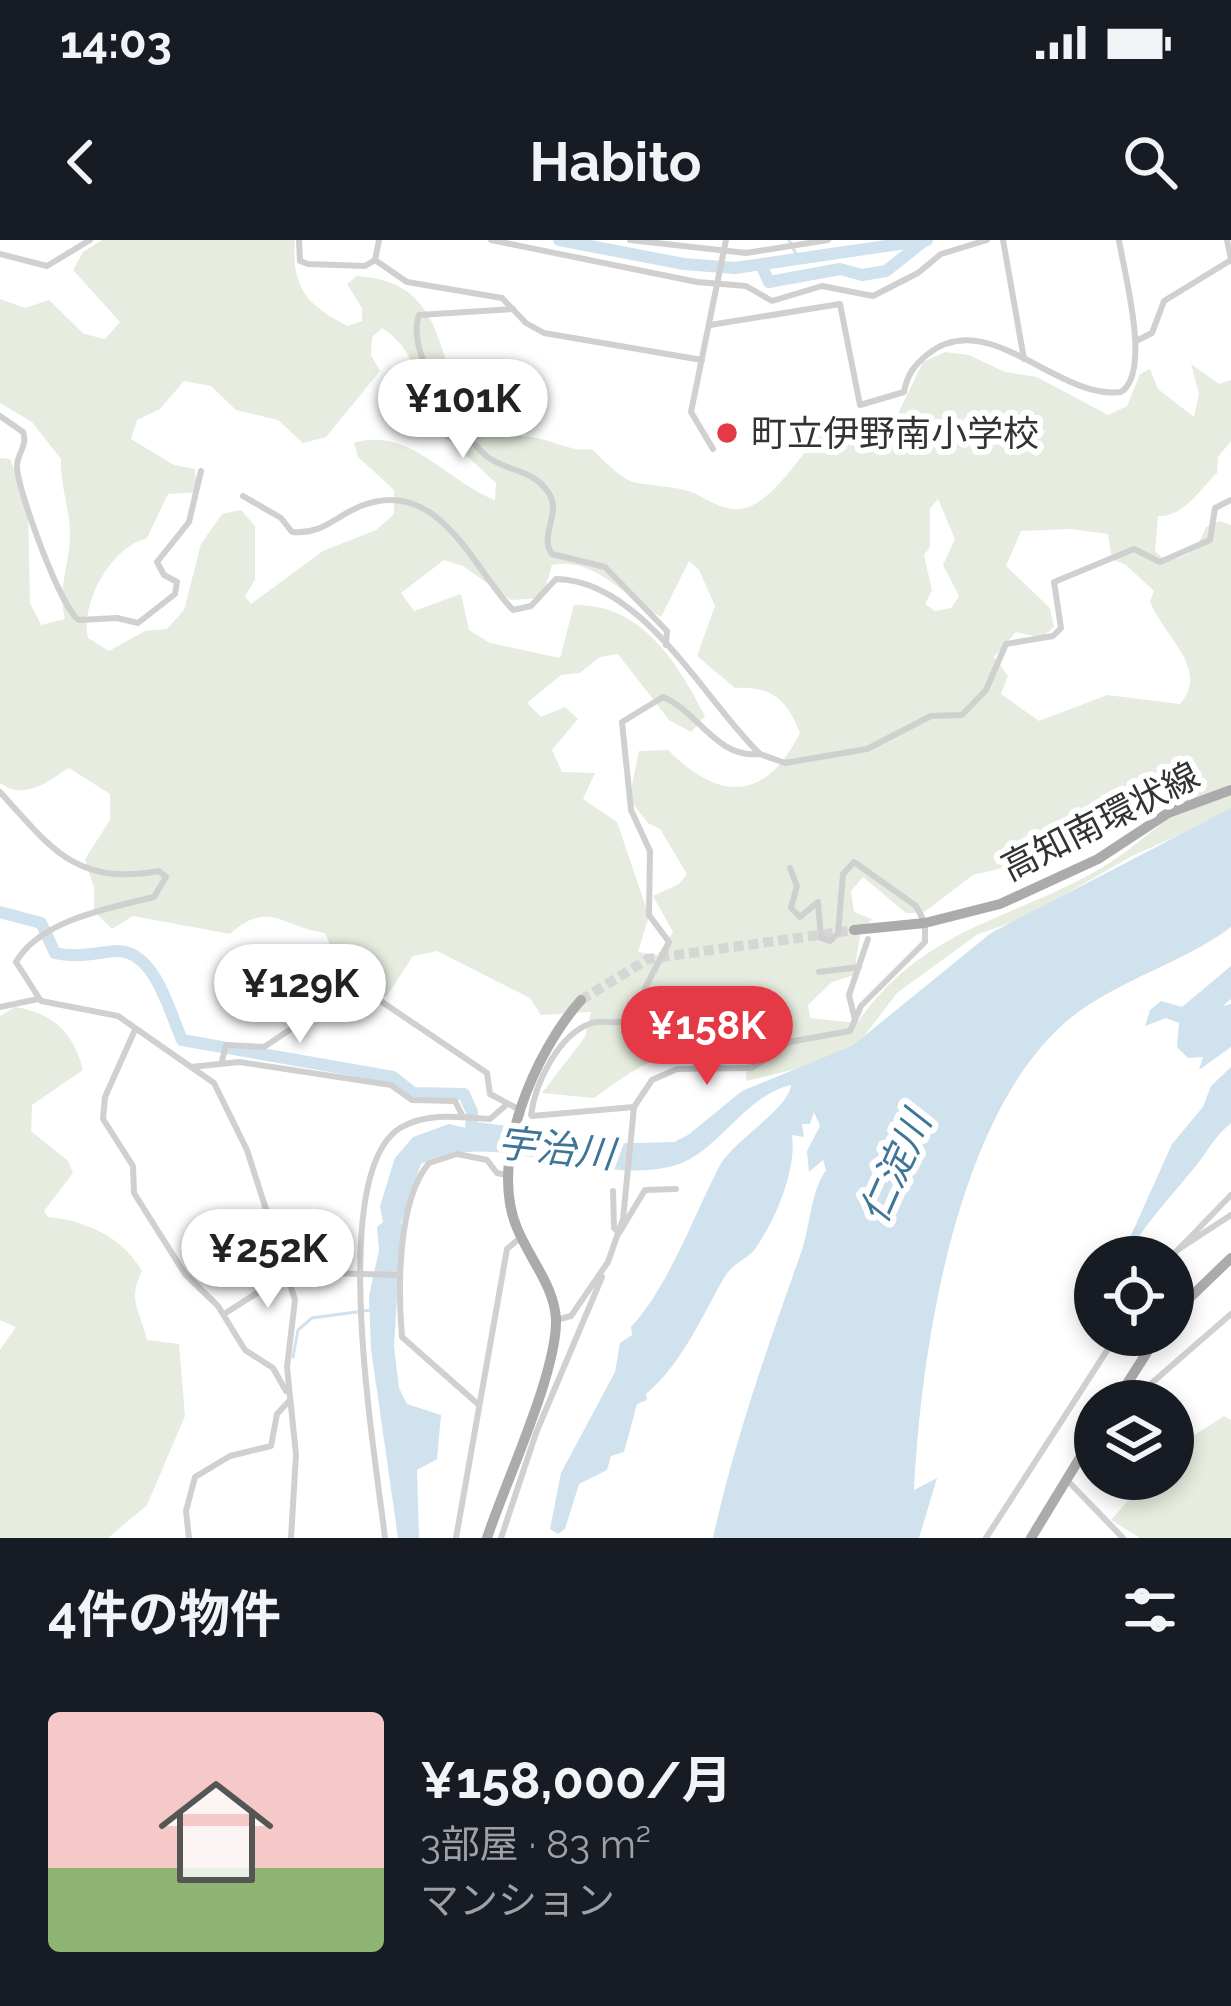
<!DOCTYPE html>
<html lang="ja">
<meta charset="utf-8">
<style>
:root{--surface:#171b24;--page:#242831;--text:#f1f3f6;--muted:#9ea1a6;--accent:#e63946}
body{margin:0;font-family:Raleway,"Noto Sans JP",sans-serif;background:var(--page);color:var(--text);height:100vh;display:flex;flex-direction:column;font-size:45px;white-space:nowrap}
*{box-sizing:border-box;margin:0}
p{font-size:39px;color:var(--muted)}
.icon{flex:none;width:66px;height:66px;fill:none;stroke:currentColor;stroke-width:2;stroke-linecap:round;stroke-linejoin:round}
.map{position:relative;height:1298px;overflow:hidden}
.panel{display:flex;flex-direction:column;background:var(--surface);flex:1}
.panel>*{flex:none}
.buttons{position:absolute;left:1074px;top:996px;display:grid;gap:24px}
.buttons a{display:grid;place-items:center;width:120px;height:120px;border-radius:50%;background:var(--surface);box-shadow:0 6px 18px #0003;font-size:60px}
.price{position:absolute;translate:-50% -102px;padding:0 27px;border-radius:42px;background:#fff;color:#222;font-size:39px;line-height:78px;filter:drop-shadow(0 3px 6px #0008)}
.price::after{content:'';position:absolute;left:50%;top:72px;width:36px;height:27px;margin-left:-18px;background:inherit;clip-path:polygon(0 0,100% 0,50% 100%)}
.price.current{background:var(--accent);color:#fff}
ul{padding:0;list-style:none}
li{display:flex;align-items:center;gap:36px;height:300px;padding:0 48px}
li span{display:grid;place-items:center;flex:none;width:336px;height:240px;border-radius:12px;color:#555}
li>.icon{margin-inline-start:auto}
span .icon{width:144px;height:144px;fill:#fffc;stroke-width:1}
li b{font-size:51px}
h2{display:flex;justify-content:space-between;align-items:center;height:144px;padding:0 48px;font-size:51px}
.status{display:flex;justify-content:space-between;align-items:center;height:84px;padding:0 60px;background:var(--surface);direction:ltr}
.status svg{height:33px;fill:currentColor}
header{display:flex;justify-content:space-between;align-items:center;height:156px;padding:0 48px;background:var(--surface);font-size:54px;font-weight:700}
.map>svg:first-child{display:block}
.green{fill:#e6ecdf;fill-rule:evenodd}
.water{fill:#cfe2ee}
.lines{fill:none;stroke-linecap:round;stroke-linejoin:round}
.stream{stroke:#cfe2ee;stroke-width:3}
.river{stroke:#cfe2ee;stroke-width:12}
.primary-tunnel{stroke:#d6d6d6;stroke-width:10;stroke-dasharray:10 5;stroke-linecap:butt}
.minor{stroke:#d0d0d0;stroke-width:6}
.primary{stroke:#ababab;stroke-width:10}
.poi-dot{fill:#e63946;stroke:#fff;stroke-width:4.5}
.labels{text-anchor:middle;stroke-width:12;stroke-linejoin:round;paint-order:stroke}
.poi-label{font-size:36px;fill:#333;stroke:#fff;text-anchor:start}
.street-label{font-size:36px;fill:#333;stroke:#fff}
.water-label{font-size:39px;font-style:italic;fill:#3f7597;stroke:#fff}
</style>
<div class="status"><b>14:03</b><svg viewBox="0 0 49 12"><path d="M0 12V9h3v3zM5 12V6h3v6zM10 12V3h3v9zM15 12V0h3v12zM26 1h20v11H26zM47 4h2v5h-2z"/></svg></div>
<header><svg class="icon" aria-label="back" viewBox="0 0 24 24"><path d="M15 5l-7 7 7 7"/></svg>Habito<svg class="icon" aria-label="search" viewBox="0 0 24 24"><circle cx="10" cy="10" r="6"/><path d="M15 15l6 6"/></svg></header>
<div class="map">
<svg width="1231" height="1298" viewBox="0 0 1231 1298">
<rect width="100%" height="100%" fill="#fff"/>
<g class="green">
<path d="M 102,0 L 295,0 C 291,47 307,66 348,86 L 362,81 L 362,68 L 347,44 L 357,36 C 466,42 425,157 491,188 C 505,195 521,196 537,198 C 557,202 571,212 592,209 C 634,251 627,240 681,249 C 699,252 713,267 733,269 C 771,273 802,207 830,186 L 873,193 L 891,188 L 923,122 L 945,112 L 969,115 L 1005,132 L 1037,137 L 1108,175 L 1127,166 L 1140,134 L 1150,129 L 1158,149 L 1194,177 L 1199,154 L 1191,124 L 1219,144 L 1231,140 L 1231,201 L 1218,217 L 1217,233 C 1199,250 1184,277 1158,276 L 1155,311 L 1165,320 C 1190,318 1196,310 1206,287 L 1220,281 L 1231,285 L 1231,572 L 1132,616 L 1020,680 L 978,694 L 897,753 L 859,803 L 821,823 L 746,841 L 748,808 C 723,816 705,815 681,815 C 648,816 620,840 594,858 L 542,853 L 585,797 L 591,772 L 541,775 L 530,758 L 437,711 L 413,716 L 387,756 L 363,758 L 345,740 L 325,693 C 282,687 269,659 230,694 L 133,676 L 112,689 L 94,671 L 94,648 L 85,619 L 110,580 L 110,554 L 69,528 C 46,542 25,561 0,543 L 0,218 L 10,219 L 28,267 L 30,363 L 41,385 L 65,379 C 57,347 70,325 70,294 C 70,269 60,246 61,219 L 32,182 L 0,163 L 0,59 L 25,68 L 49,60 L 84,94 L 105,99 L 120,82 L 73,30 L 83,12 ZM 382,88 C 414,109 424,140 404,173 L 454,204 L 496,243 L 495,260 C 448,243 410,186 354,203 L 358,217 L 394,250 L 394,274 L 376,290 L 323,311 L 251,364 L 245,356 L 255,340 L 255,286 L 241,270 L 222,274 L 201,304 L 184,370 L 167,389 L 145,391 L 109,411 L 88,398 C 80,363 111,307 147,298 L 168,254 L 197,252 L 195,229 L 174,225 L 131,199 L 137,180 L 160,169 L 184,141 L 211,146 L 236,170 L 278,180 L 303,203 L 326,197 L 380,131 L 371,115 L 372,97 ZM 938,259 L 955,299 L 943,325 L 959,356 L 951,368 L 935,371 L 925,364 L 932,350 L 924,315 L 930,307 L 930,269 ZM 1070,289 L 1108,294 L 1112,319 L 1126,325 L 1154,351 L 1150,362 C 1166,399 1210,430 1180,464 L 1107,455 L 1039,481 L 1001,454 L 1008,436 L 994,417 L 1016,392 L 1041,398 L 1054,387 L 1050,368 L 1006,326 L 1021,291 ZM 444,320 L 463,326 L 511,360 L 542,358 L 552,325 C 595,316 625,358 661,377 L 689,321 L 699,330 L 715,366 L 697,416 L 735,448 C 771,446 787,459 800,493 C 765,563 719,561 668,510 L 639,511 L 629,559 L 648,583 L 660,589 L 687,634 L 679,644 L 653,656 L 673,692 L 658,715 L 638,712 L 649,676 L 617,582 L 583,559 L 595,533 L 562,532 L 552,510 L 578,479 L 565,467 L 541,477 L 527,463 L 561,435 L 580,433 L 600,417 L 618,414 L 669,480 L 691,492 L 705,476 C 678,423 641,363 574,365 L 560,418 L 490,403 L 469,390 L 461,354 L 414,371 L 401,353 ZM 1165,566 L 1170,577 C 1148,594 1126,613 1103,627 C 1011,681 923,687 857,783 L 810,778 L 808,765 L 832,742 L 854,735 L 860,695 L 872,679 L 854,672 L 851,651 L 863,637 L 906,673 L 923,673 L 973,635 L 1020,624 Z"/>
<path d="M 15,767 C 53,773 74,793 83,830 L 32,865 L 31,891 L 68,921 L 73,933 L 44,971 L 48,977 C 87,981 122,997 142,1031 C 127,1060 140,1070 147,1100 L 179,1104 L 185,1176 L 147,1265 L 108,1298 L 0,1298 L 0,1110 L 16,1087 L 0,1080 L 0,776 Z"/>
<path d="M 1224,1176 L 1231,1180 L 1231,1298 L 1140,1298 L 1111,1280 L 1147,1239 L 1173,1239 L 1173,1209 Z"/>
</g>
<g class="water">
<path d="M 1231,568 L 1231,687 C 1178,727 1107,742 1058,789 C 954,889 921,1112 914,1250 L 937,1238 L 919,1298 L 713,1298 C 735,1198 768,1106 802,1010 C 811,982 810,954 826,930 L 823,920 L 809,932 L 807,911 L 820,886 L 814,872 L 810,884 L 802,884 L 804,897 L 792,895 C 797,930 775,981 755,1009 C 747,1020 733,1022 724,1038 C 701,1078 681,1125 646,1154 L 647,1160 L 637,1164 L 624,1212 L 611,1216 L 607,1230 L 579,1244 L 565,1289 L 558,1294 L 550,1289 L 561,1233 L 615,1132 L 620,1103 L 632,1095 L 631,1087 C 669,1046 694,975 719,927 C 732,901 789,869 791,845 C 741,857 718,916 669,927 C 592,945 490,887 421,924 L 401,983 L 406,989 L 401,995 L 394,1106 L 399,1148 L 407,1164 L 441,1175 L 437,1219 L 417,1230 L 419,1298 L 398,1298 L 371,1109 L 369,1056 L 379,1010 L 377,987 L 383,982 L 380,966 L 395,918 L 413,897 L 449,884 L 466,888 L 470,881 L 564,894 L 584,916 L 597,913 L 589,910 L 597,904 L 674,902 L 688,895 L 742,851 L 852,806 L 991,693 Z"/>
<path d="M 1231,726 L 1231,759 L 1223,766 L 1231,764 L 1231,807 L 1199,830 L 1203,817 L 1188,818 L 1177,807 L 1179,783 L 1166,778 L 1145,786 L 1150,770 L 1161,761 L 1182,767 Z"/>
<path d="M 1231,827 L 1231,883 C 1214,897 1208,911 1195,927 C 1171,956 1147,982 1125,1017 L 1114,1017 L 1132,993 L 1172,904 L 1203,867 L 1211,846 Z"/>
</g>
<g class="lines">
<g class="stream">
<path d="M 789,0 L 799,20"/>
<path d="M 293,1117 L 298,1090 L 312,1078 L 371,1070"/>
</g>
<g class="river">
<path d="M 559,0 L 684,24 L 735,28 L 927,0"/>
<path d="M 762,27 L 769,42 L 840,29 L 862,35 L 886,31 L 924,1"/>
<path d="M 0,672 L 41,683 L 55,713 C 75,718 95,713 115,711 C 155,709 169,771 182,800 L 393,837 L 413,853 L 464,854 L 472,872 L 471,891"/>
</g>
<path class="primary-tunnel" d="M 581,760 L 648,719 L 854,690"/>
<g class="minor">
<path d="M 299,0 L 300,21 L 308,24 L 365,26 L 375,20"/>
<path d="M 491,0 L 697,42 L 746,46 L 772,61 L 822,46 L 873,56 L 918,33 L 941,14 L 987,0"/>
<path d="M 630,0 L 746,13 L 828,0"/>
<path d="M 1003,0 L 1024,119"/>
<path d="M 1227,0 L 1231,20"/>
<path d="M 0,14 L 47,26 L 90,0"/>
<path d="M 375,20 L 407,42 L 502,58 L 526,83 L 544,93 L 702,120"/>
<path d="M 375,20 L 379,0"/>
<path d="M 513,69 L 419,75 C 405,112 458,190 485,215 C 505,232 532,228 548,252 C 563,273 538,295 552,314 L 605,327 L 667,391 L 666,405"/>
<path d="M 710,85 L 840,64 L 860,165 L 904,152 C 907,135 914,125 928,114 C 989,66 1057,160 1121,152 C 1152,132 1124,33 1119,0"/>
<path d="M 1136,101 L 1152,93 L 1164,61 L 1231,20"/>
<path d="M 0,176 L 23,192 C 28,207 17,212 17,227 C 18,252 62,371 79,380 L 117,378 L 138,383 L 175,354 L 177,342 L 164,335 L 157,322 L 189,282 L 201,231"/>
<path d="M 713,209 L 691,172 L 726,0"/>
<path d="M 243,256 L 281,278 L 292,292 C 323,295 335,276 361,266 C 439,235 473,329 513,370 L 531,366 L 556,339 C 642,340 704,460 760,514 L 785,523 L 867,509 L 931,476 L 962,475 L 986,450 L 1006,404 L 1053,396 L 1061,388 L 1054,342 L 1134,309 L 1160,322 L 1210,300 L 1215,268 L 1231,260"/>
<path d="M 0,552 C 51,608 75,646 159,631 L 166,637 L 154,657 C 110,668 40,680 16,722 L 41,761 L 118,776 L 214,843 L 247,910 L 295,1060 L 287,1127 L 296,1215 L 291,1298"/>
<path d="M 819,732 L 859,727"/>
<path d="M 0,767 L 38,759"/>
<path d="M 855,780 L 849,755 L 868,699"/>
<path d="M 134,792 L 105,857 L 103,879 L 133,926 L 134,953 L 185,1034 L 218,1066 L 245,1110 L 273,1128 L 286,1151"/>
<path d="M 222,821 L 226,805 L 264,807 L 357,745 L 487,833 L 490,854 L 520,870"/>
<path d="M 191,827 L 239,822 L 391,845 L 412,860 L 455,861 L 463,877"/>
<path d="M 531,875 C 535,844 558,794 592,783 C 605,779 615,786 629,779 L 669,702 L 649,675 L 650,611 L 631,570 L 622,482 L 663,457 C 698,471 716,519 760,514"/>
<path d="M 532,876 L 634,867"/>
<path d="M 613,951 L 614,988 L 619,993 L 645,950 L 676,949"/>
<path d="M 1179,1009 L 1231,975"/>
<path d="M 1171,1017 L 1231,955"/>
<path d="M 224,1074 L 290,1032 L 400,1035"/>
<path d="M 556,1080 L 571,1076 L 608,1022 L 623,979 L 634,867 L 652,840 L 677,829 L 752,828 L 789,802 L 850,791 L 861,766 L 925,702 L 925,683 L 916,666 L 854,622 L 843,634 L 838,693 L 830,701 L 821,698 L 818,662 L 800,677 L 791,668 L 797,646 L 790,628"/>
<path d="M 1121,1152 L 1138,1155 L 1231,1074"/>
<path d="M 479,1165 L 402,1097 C 398,1050 397,961 429,923 L 457,914 L 487,920 L 497,933 L 507,935"/>
<path d="M 1067,1240 L 1123,1298"/>
<path d="M 189,1298 L 186,1271 L 195,1237 L 230,1216 L 271,1206 L 277,1174 L 290,1160"/>
<path d="M 385,1298 C 376,1218 326,935 400,888 C 426,872 461,877 490,879 L 505,866"/>
<path d="M 456,1298 L 507,1009 L 521,997"/>
<path d="M 501,1298 L 536,1193 L 602,1037"/>
<path d="M 986,1298 L 1117,1095"/>
</g>
<g class="primary">
<path d="M 854,690 L 925,683 L 1000,664 L 1098,619 L 1168,573 L 1231,550"/>
<path d="M 1173,1074 L 1231,1018"/>
<path d="M 1116,1161 L 1158,1095"/>
<path d="M 487,1298 C 505,1243 557,1133 556,1080 C 555,1047 529,1018 517,988 C 488,919 535,812 581,760"/>
<path d="M 1031,1298 L 1095,1193"/>
</g>
</g>
<circle class="poi-dot" cx="727" cy="193" r="12"/>
<g class="labels">
<g class="poi-label">
<text x="751" y="206">町立伊野南小学校</text>
</g>
<g class="street-label">
<text transform="translate(1100 581) rotate(-27)" y="13">高知南環状線</text>
</g>
<g class="water-label">
<text transform="translate(556 908) rotate(6)" y="14">宇治川</text>
<text transform="translate(895 927) rotate(-66)" y="14">仁淀川</text>
</g>
</g>
</svg>
<div class="buttons">
<a><svg class="icon" aria-label="locate" viewBox="0 0 24 24"><circle cx="12" cy="12" r="6"/><path d="M12 2v4M12 18v4M2 12h4M18 12h4"/></svg></a>
<a><svg class="icon" aria-label="layers" viewBox="0 0 24 24"><path d="M12 4l9 5-9 5-9-5zM3 14l9 5 9-5"/></svg></a>
</div>
<b class="price" style="left:463px;top:221px">¥101K</b>
<b class="price" style="left:300px;top:806px">¥129K</b>
<b class="price current" style="left:707px;top:848px">¥158K</b>
<b class="price" style="left:268px;top:1071px">¥252K</b>
</div>
<section class="panel">
<h2>4件の物件<svg class="icon" aria-label="filters" viewBox="0 0 24 24"><path d="M4 7h16M4 17h16"/><circle cx="9" cy="7" r="2"/><circle cx="15" cy="17" r="2"/></svg></h2>
<ul>
<li><span style="background:linear-gradient(#f6c9c9 65%,#8fb573 0)"><svg class="icon" aria-label="home" viewBox="0 0 24 24"><path d="M3 11l9-7 9 7M6 9v11h12V9"/></svg></span><div><b>¥158,000/月</b><p>3部屋 · 83 m²</p><p>マンション</p></div></li>
</ul>
</section>
